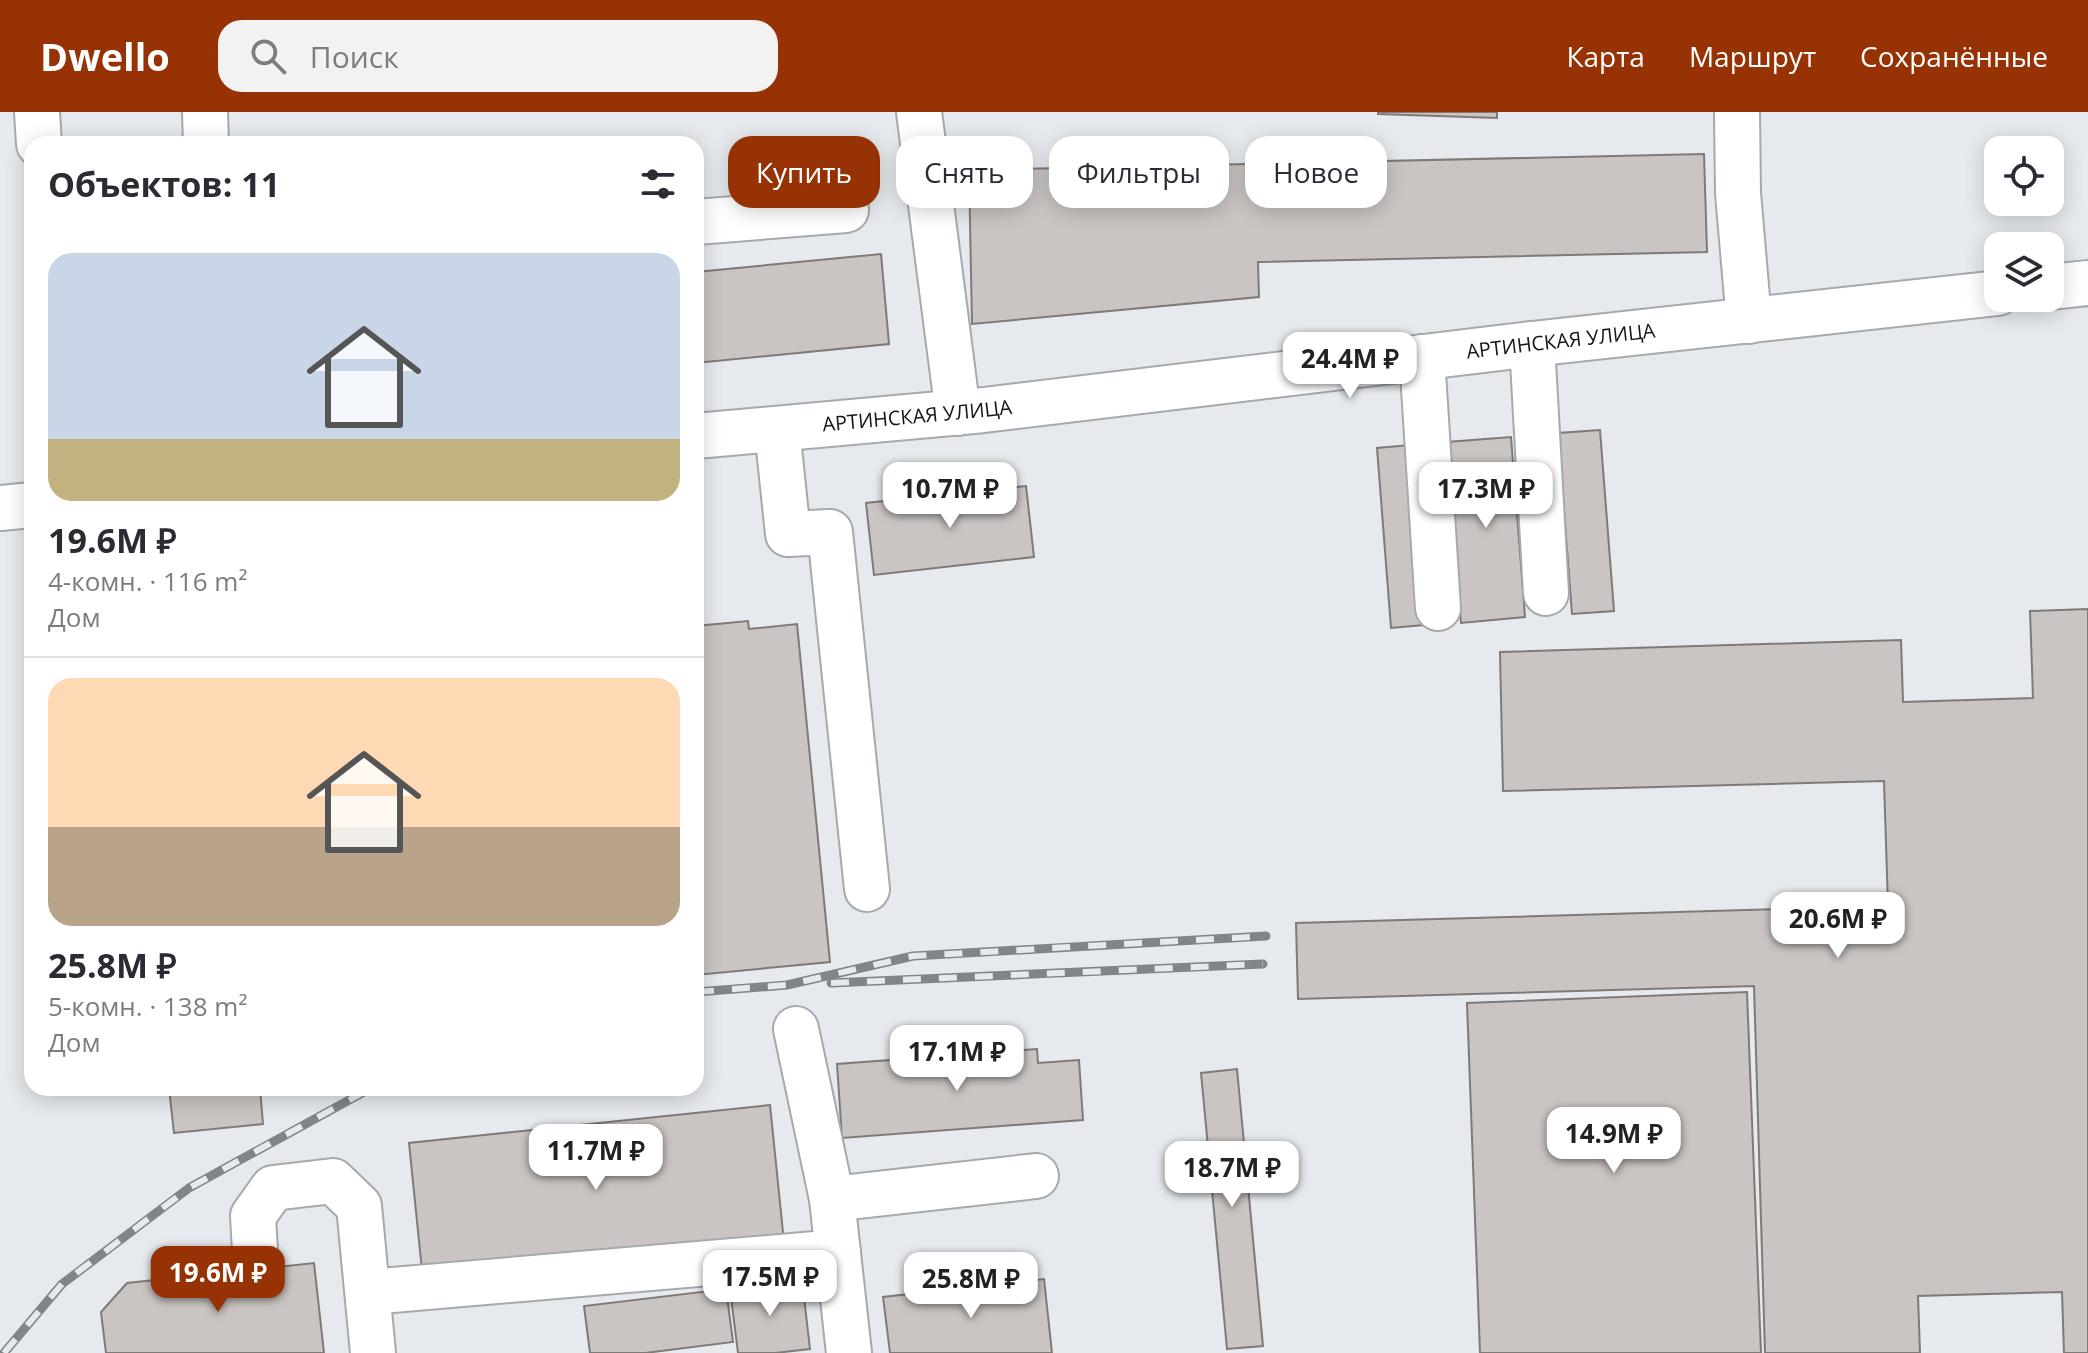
<!DOCTYPE html>
<html lang="ru">
<meta charset="utf-8">
<style>
:root{--surface:#fff;--page:#f2f2f3;--text:#2b2b33;--muted:#7c7c81;--line:#e1e1e2;--accent:#973204}
body{margin:0;font-family:"Open Sans",sans-serif;background:var(--page);color:var(--text);height:100vh;display:flex;flex-direction:column;font-size:30px;white-space:nowrap}
*{box-sizing:border-box;margin:0}
p{font-size:26px;color:var(--muted)}
.icon{flex:none;width:44px;height:44px;fill:none;stroke:currentColor;stroke-width:2;stroke-linecap:round;stroke-linejoin:round}
.map{position:relative;flex:1;overflow:hidden}
.sheet{position:absolute;left:24px;top:24px;width:680px;height:960px;display:flex;flex-direction:column;background:var(--surface);border-radius:24px;box-shadow:0 4px 20px #0003}
.sheet>*{flex:none}
.guide{position:absolute;left:728px;top:24px;width:760px;height:72px;display:flex;gap:16px}
.fabs{position:absolute;left:1984px;top:24px;display:grid;gap:16px}
.fabs a{display:grid;place-items:center;width:80px;height:80px;border-radius:16px;background:var(--surface);box-shadow:0 4px 20px #0003;font-size:40px}
.price{position:absolute;translate:-50% -68px;padding:0 18px;border-radius:16px;background:#fff;color:#222;font-size:26px;line-height:52px;filter:drop-shadow(0 2px 4px #0008)}
.price::after{content:'';position:absolute;left:50%;top:48px;width:24px;height:18px;margin-left:-12px;background:inherit;clip-path:polygon(0 0,100% 0,50% 100%)}
.price.selected{background:var(--accent);color:#fff}
ul{padding:0;list-style:none}
li{display:grid;align-content:center;gap:16px;height:424px;padding:0 24px}
li+li{border-top:2px solid var(--line)}
li span{display:grid;place-items:center;height:248px;border-radius:24px;color:#555}
li>.icon{margin-inline-start:auto}
span .icon{width:144px;height:144px;fill:#fffc;stroke-width:1}
li b{font-size:34px}
h2{display:flex;justify-content:space-between;align-items:center;height:96px;padding:0 24px;font-size:34px}
.pill{padding:0 28px;border-radius:24px;background:var(--surface);box-shadow:0 4px 20px #0003;font-size:28px;line-height:72px}
.pill.selected{background:var(--accent);color:#fff}
header{display:flex;align-items:center;gap:48px;box-sizing:border-box;height:112px;padding:0 40px;background:var(--accent);color:#fff}
header strong{font-size:38px}
nav{display:flex;gap:44px;margin-inline-start:auto;font-size:28px}
.search{width:560px;height:72px;background:var(--page);display:flex;align-items:center;gap:20px;box-sizing:border-box;padding:0 28px;border-radius:24px;color:var(--muted);font-size:30px}
.map>svg:first-child{display:block}
.building{fill:#cac4c2;stroke:#7f7a78;stroke-width:2}
.lines{fill:none;stroke-linecap:round;stroke-linejoin:round}
.minor-casing{stroke:#a6a9ad;stroke-width:48}
.minor{stroke:#fff;stroke-width:44}
.rail-casing{stroke:#828587;stroke-width:9}
.rail{stroke:#e6e9ed;stroke-width:6;stroke-dasharray:18;stroke-linecap:butt}
.labels{text-anchor:middle;stroke-width:8;stroke-linejoin:round;paint-order:stroke}
.street-label{font-size:20px;fill:#141516;stroke:#e6e9ed}
</style>
<header>
<strong>Dwello</strong>
<div class="search"><svg class="icon" aria-label="search" viewBox="0 0 24 24"><circle cx="10" cy="10" r="6"/><path d="M15 15l6 6"/></svg>Поиск</div>
<nav><a>Карта</a><a>Маршрут</a><a>Сохранённые</a></nav>
</header>
<div class="map">
<svg width="2088" height="1241" viewBox="0 0 2088 1241">
<rect width="100%" height="100%" fill="#e6e9ed"/>
<g class="building">
<path d="M 1378,0 L 1497,0 L 1497,6 L 1378,2 Z"/>
<path d="M 1704,42 L 1707,140 L 1258,150 L 1259,185 L 972,212 L 969,58 Z"/>
<path d="M 881,142 L 889,232 L 696,251 L 696,160 Z"/>
<path d="M 1600,318 L 1614,499 L 1572,502 L 1558,321 Z"/>
<path d="M 1511,325 L 1525,505 L 1461,511 L 1447,330 Z"/>
<path d="M 1410,333 L 1424,513 L 1391,516 L 1377,336 Z"/>
<path d="M 1026,374 L 1034,445 L 874,463 L 866,391 Z"/>
<path d="M 2088,497 L 2088,1241 L 2064,1241 L 2062,1180 L 1918,1184 L 1920,1241 L 1765,1241 L 1754,874 L 1298,887 L 1296,811 L 1888,794 L 1884,669 L 1503,679 L 1500,540 L 1901,528 L 1903,590 L 2033,586 L 2030,499 Z"/>
<path d="M 748,509 L 749,517 L 797,512 L 830,850 L 696,863 L 696,514 Z"/>
<path d="M 1747,880 L 1761,1241 L 1480,1241 L 1467,891 Z"/>
<path d="M 1037,937 L 1038,951 L 1079,948 L 1083,1008 L 842,1026 L 837,952 Z"/>
<path d="M 1237,957 L 1263,1234 L 1227,1237 L 1201,961 Z"/>
<path d="M 169,976 L 260,976 L 263,1012 L 174,1021 Z"/>
<path d="M 770,993 L 784,1130 L 423,1168 L 409,1031 Z"/>
<path d="M 314,1151 L 324,1241 L 106,1241 L 101,1200 L 127,1171 Z"/>
<path d="M 1044,1167 L 1052,1241 L 890,1241 L 883,1185 Z"/>
<path d="M 802,1168 L 810,1237 L 775,1241 L 738,1241 L 730,1177 Z"/>
<path d="M 726,1177 L 733,1230 L 645,1241 L 590,1241 L 584,1194 Z"/>
</g>
<g class="lines">
<defs>
<g id="minor">
<path d="M 37,0 L 39,32"/>
<path d="M 205,0 L 206,32"/>
<path d="M 919,0 L 958,301"/>
<path d="M 1737,0 L 1738,81 L 1749,209"/>
<path d="M 696,110 L 846,98"/>
<path d="M 2050,175 L 2088,171"/>
<path d="M 1532,232 L 1546,481"/>
<path d="M 1422,245 L 1438,496"/>
<path d="M 777,317 L 788,422 L 830,420 L 867,777"/>
<path id="s1" d="M 696,324 L 984,298 L 1532,232 L 1998,181"/>
<path d="M 0,396 L 32,393"/>
<path d="M 796,917 L 832,1087 L 849,1241"/>
<path d="M 832,1087 L 1036,1064"/>
<path d="M 255,1139 L 253,1104 L 273,1076 L 333,1069 L 359,1094 L 373,1241"/>
<path d="M 369,1180 L 838,1140"/>
</g>
</defs>
<use href="#minor" class="minor-casing"/>
<use href="#minor" class="minor"/>
<defs>
<g id="rail">
<path d="M 831,871 L 1263,852"/>
<path d="M 696,880 L 787,873 L 913,844 L 1266,824"/>
<path d="M 4,1241 L 62,1172 L 189,1076 L 371,976"/>
</g>
</defs>
<use href="#rail" class="rail-casing"/>
<use href="#rail" class="rail"/>
</g>
<g class="labels">
<g class="street-label">
<text dy="7" stroke="none"><textPath href="#s1" startOffset="870">АРТИНСКАЯ УЛИЦА</textPath></text>
<text dy="7" stroke="none"><textPath href="#s1" startOffset="222">АРТИНСКАЯ УЛИЦА</textPath></text>
</g>
</g>
</svg>
<div class="fabs">
<a><svg class="icon" aria-label="locate" viewBox="0 0 24 24"><circle cx="12" cy="12" r="6"/><path d="M12 2v4M12 18v4M2 12h4M18 12h4"/></svg></a>
<a><svg class="icon" aria-label="layers" viewBox="0 0 24 24"><path d="M12 4l9 5-9 5-9-5zM3 14l9 5 9-5"/></svg></a>
</div>
<b class="price" style="left:1350px;top:288px">24.4M ₽</b>
<b class="price" style="left:950px;top:418px">10.7M ₽</b>
<b class="price" style="left:1486px;top:418px">17.3M ₽</b>
<b class="price" style="left:1838px;top:848px">20.6M ₽</b>
<b class="price" style="left:957px;top:981px">17.1M ₽</b>
<b class="price" style="left:1614px;top:1063px">14.9M ₽</b>
<b class="price" style="left:596px;top:1080px">11.7M ₽</b>
<b class="price" style="left:1232px;top:1097px">18.7M ₽</b>
<b class="price selected" style="left:218px;top:1202px">19.6M ₽</b>
<b class="price" style="left:770px;top:1206px">17.5M ₽</b>
<b class="price" style="left:971px;top:1208px">25.8M ₽</b>
<div class="guide">
<a class="pill selected">Купить</a>
<a class="pill">Снять</a>
<a class="pill">Фильтры</a>
<a class="pill">Новое</a>
</div>
<section class="sheet">
<h2>Объектов: 11<svg class="icon" aria-label="filters" viewBox="0 0 24 24"><path d="M4 7h16M4 17h16"/><circle cx="9" cy="7" r="2"/><circle cx="15" cy="17" r="2"/></svg></h2>
<ul>
<li><span style="background:linear-gradient(#c9d6e8 75%,#c2b280 0)"><svg class="icon" aria-label="home" viewBox="0 0 24 24"><path d="M3 11l9-7 9 7M6 9v11h12V9"/></svg></span><div><b>19.6M ₽</b><p>4-комн. · 116 m²</p><p>Дом</p></div></li>
<li><span style="background:linear-gradient(#ffd9b3 60%,#b9a48a 0)"><svg class="icon" aria-label="home" viewBox="0 0 24 24"><path d="M3 11l9-7 9 7M6 9v11h12V9"/></svg></span><div><b>25.8M ₽</b><p>5-комн. · 138 m²</p><p>Дом</p></div></li>
</ul>
</section>
</div>
